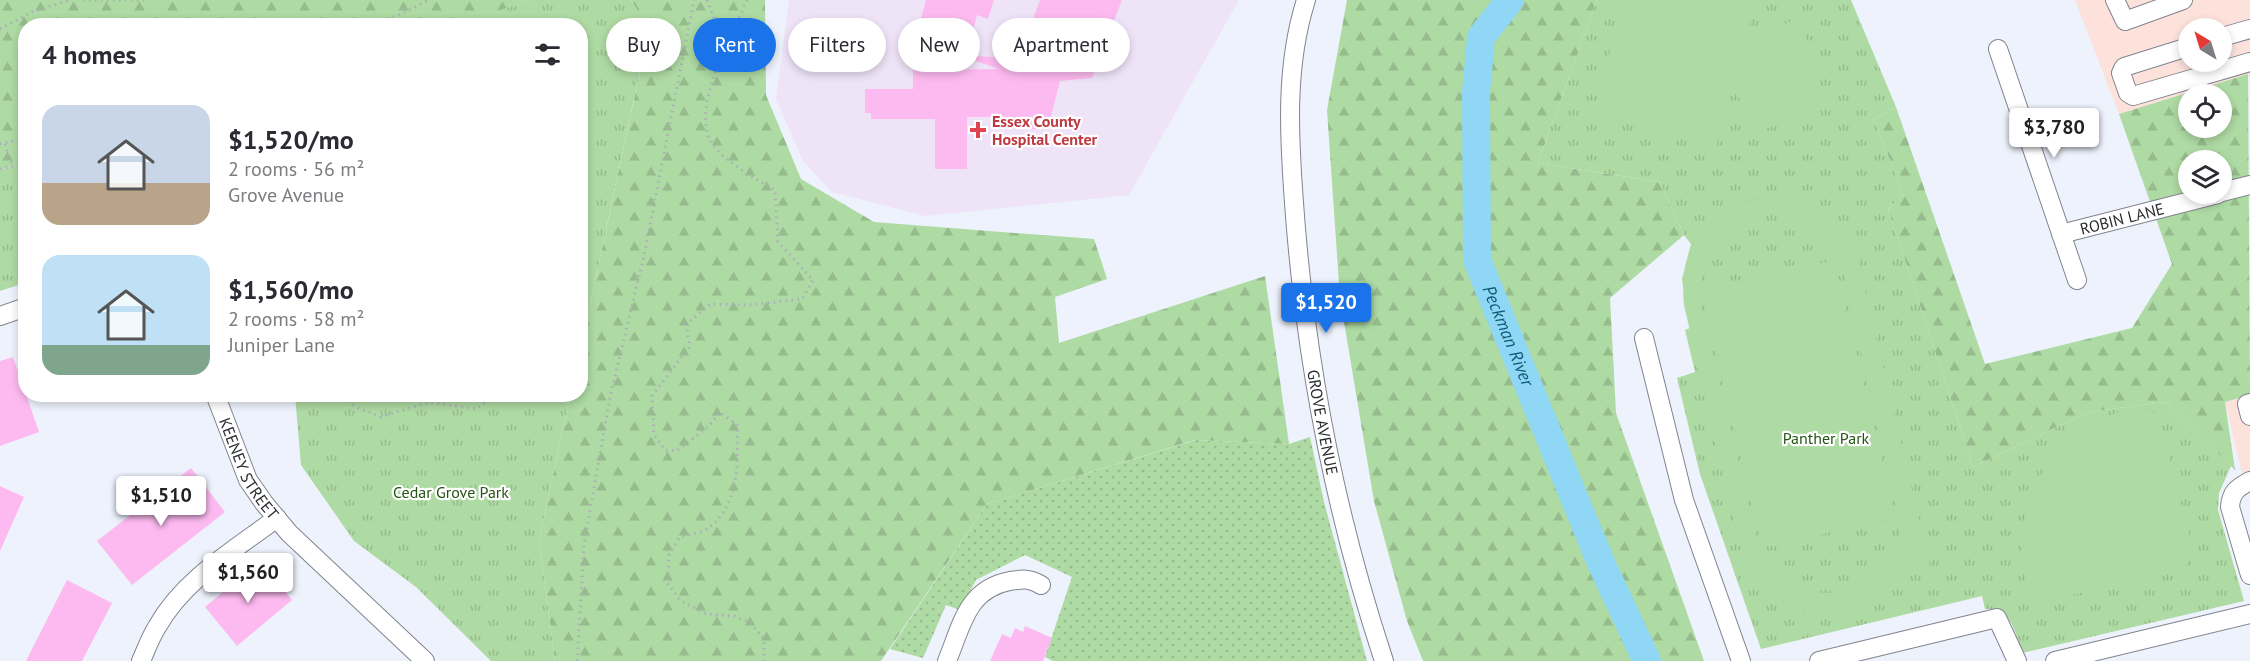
<!DOCTYPE html>
<meta charset="utf-8">
<style>
:root{--surface:#fff;--page:#f7f7f7;--text:#2b2b33;--muted:#7c7c81;--accent:#1a73e8}
body{margin:0;font-family:"PT Sans",sans-serif;background:var(--page);color:var(--text);height:100vh;display:flex;flex-direction:column;font-size:22px;white-space:nowrap}
*{box-sizing:border-box;margin:0}
p{font-size:20px;color:var(--muted)}
.icon{flex:none;width:33px;height:33px;fill:none;stroke:currentColor;stroke-width:2;stroke-linecap:round;stroke-linejoin:round}
.map{position:relative;flex:1;overflow:hidden}
.sheet{position:absolute;left:18px;top:18px;width:570px;height:384px;display:flex;flex-direction:column;background:var(--surface);border-radius:24px;box-shadow:0 3px 9px #0003}
.sheet>*{flex:none}
.guide{position:absolute;left:606px;top:18px;width:570px;height:54px;display:flex;gap:12px}
.needle{width:39px;rotate:322deg}
.fabs{position:absolute;left:2178px;top:18px;display:grid;gap:12px}
.fabs a{display:grid;place-items:center;width:54px;height:54px;border-radius:50%;background:var(--surface);box-shadow:0 3px 9px #0003;font-size:30px}
.price{position:absolute;translate:-50% -51px;padding:0 14px;border-radius:6px;background:#fff;color:#222;font-size:20px;line-height:39px;filter:drop-shadow(0 2px 3px #0008)}
.price::after{content:'';position:absolute;left:50%;top:36px;width:18px;height:14px;margin-left:-9px;background:inherit;clip-path:polygon(0 0,100% 0,50% 100%)}
.price.selected{background:var(--accent);color:#fff}
ul{padding:0;list-style:none}
li{display:flex;align-items:center;gap:18px;height:150px;padding:0 24px}
li span{display:grid;place-items:center;flex:none;width:168px;height:120px;border-radius:18px;color:#555}
li>.icon{margin-inline-start:auto}
span .icon{width:72px;height:72px;fill:#fffc;stroke-width:1}
li b{font-size:26px}
h2{display:flex;justify-content:space-between;align-items:center;height:72px;padding:0 24px;font-size:26px}
.tag{padding:0 21px;border-radius:27px;background:var(--surface);box-shadow:0 3px 9px #0003;font-size:21px;line-height:54px}
.tag.selected{background:var(--accent);color:#fff}
.map>svg:first-child{display:block}
.commercial{fill:#fce2db;fill-rule:evenodd}
.medical{fill:#efe3f8}
.grass{fill:url(#grass-dots)}
.forest{fill:url(#forest-firs);fill-rule:evenodd}
.park{fill:url(#park-tufts)}
.garden{fill:#aedaa3;fill-rule:evenodd}
.lines{fill:none;stroke-linecap:round;stroke-linejoin:round}
.river{stroke:#8fd7f5;stroke-width:28}
.building{fill:#fdbaf0}
.minor-casing{stroke:#80848d;stroke-width:20}
.path{stroke:#abafb7;stroke-width:3;stroke-dasharray:1.5 4.5;stroke-linecap:butt}
.minor{stroke:#fff;stroke-width:18}
.health-dot{fill:#e0444e;stroke:#fff;stroke-width:2}
.labels{text-anchor:middle;stroke-width:4.5;stroke-linejoin:round;paint-order:stroke}
.health-label{font-size:16px;font-weight:bold;fill:#be3a42;stroke:#fff;text-anchor:start}
.street-label{font-size:16px;fill:#292b2e;stroke:#fff}
.park-label{font-size:16px;fill:#245415;stroke:#fff}
.water-label{font-size:18px;font-style:italic;fill:#0c5b74;stroke:#fff}
</style>
<div class="map">
<svg width="2250" height="661" viewBox="0 0 2250 661">
<defs>
<pattern id="grass-dots" width="8" height="8" patternUnits="userSpaceOnUse" patternTransform="scale(1.5)"><rect width="8" height="8" fill="#aedaa3"/><path d="M2 2h.1M6 6h.1" fill="none" stroke="#96bb8d" stroke-width="1.8" stroke-linecap="round"/></pattern>
<pattern id="forest-firs" width="22" height="20" patternUnits="userSpaceOnUse" patternTransform="scale(1.5)"><rect width="22" height="20" fill="#aedaa3"/><path d="M5 1l3.5 6h-7zM16 11l3.5 6h-7z" fill="#96bb8d"/></pattern>
<pattern id="park-tufts" width="24" height="20" patternUnits="userSpaceOnUse" patternTransform="scale(1.5)"><rect width="24" height="20" fill="#aedaa3"/><path d="M3 7l-1-3M5 7V3M7 7l1-3M15 17l-1-3M17 17v-4M19 17l1-3" fill="none" stroke="#96bb8d"/></pattern>
</defs>
<rect width="100%" height="100%" fill="#edf2fc"/>
<g class="commercial">
<path d="M 2075,0 L 2250,0 L 2250,79 L 2248,75 L 2119,114 ZM 2188,28 L 2222,28 L 2222,62 L 2188,62 Z"/>
<path d="M 2250,395 L 2250,489 L 2242,493 L 2242,474 L 2225,402 Z"/>
</g>
<path class="medical" d="M 789,0 L 1239,0 L 1129,195 L 925,216 L 832,192 L 803,161 L 776,99 Z"/>
<path class="grass" d="M 1310,437 L 1324,502 L 1367,661 L 1053,661 L 1045,657 L 1072,577 L 1025,555 L 976,580 L 960,610 L 946,605 L 923,658 L 890,649 L 987,504 L 1196,440 L 1289,444 Z"/>
<g class="forest">
<path d="M 0,0 L 532,0 L 452,26 L 26,26 L 25,162 L 0,170 Z"/>
<path d="M 631,0 L 765,0 L 766,95 L 801,179 L 874,222 L 1094,239 L 1107,279 L 1055,297 L 1059,343 L 1265,276 L 1289,444 L 1195,440 L 987,504 L 881,661 L 555,661 L 539,540 L 570,395 L 580,394 L 581,347 L 649,29 Z"/>
<path d="M 1347,0 L 1597,0 L 1538,163 L 1660,182 L 1684,235 L 1610,298 L 1616,413 L 1704,661 L 1423,661 L 1407,621 L 1374,501 L 1340,298 L 1327,110 Z"/>
<path d="M 2248,74 L 2250,395 L 2225,402 L 2235,470 L 2165,402 L 2088,412 L 1973,467 L 1888,209 L 1903,195 L 1874,119 L 1896,107 L 1985,364 L 2132,328 L 2172,264 L 2119,114 ZM 2188,94 L 2222,94 L 2222,128 L 2188,128 ZM 2188,160 L 2222,160 L 2222,194 L 2188,194 Z"/>
</g>
<g class="park">
<path d="M 532,0 L 631,0 L 649,28 L 581,347 L 580,26 L 452,25 Z"/>
<path d="M 1597,0 L 1851,0 L 1896,107 L 1874,119 L 1903,195 L 1888,209 L 1973,467 L 2088,412 L 2165,402 L 2231,466 L 2219,493 L 2218,510 L 2244,601 L 2022,653 C 2015,632 2012,608 1985,609 L 1982,596 L 1761,649 L 1700,474 L 1677,378 L 1695,372 L 1685,330 L 1690,328 L 1682,279 L 1691,244 L 1684,235 L 1660,182 L 1538,163 Z"/>
<path d="M 25,162 L 25,283 L 0,291 L 0,170 Z"/>
<path d="M 295,395 L 570,395 L 539,540 L 555,661 L 491,661 L 416,587 L 354,541 L 301,465 Z"/>
</g>
<g class="garden">
<path d="M 1624,0 L 1756,0 L 1746,38 L 1800,18 L 1826,106 L 1758,132 L 1733,87 L 1716,147 L 1593,114 Z"/>
<path d="M 1768,197 C 1810,199 1839,219 1857,257 L 1931,569 C 1922,571 1904,572 1896,578 C 1891,582 1889,588 1884,592 C 1876,599 1863,607 1852,610 C 1798,625 1756,589 1739,542 L 1684,305 C 1678,243 1707,208 1768,197 ZM 1774,213 C 1804,221 1828,233 1841,263 L 1901,527 C 1899,537 1897,549 1891,558 C 1867,595 1815,605 1781,577 C 1771,569 1765,558 1759,547 L 1700,300 C 1698,251 1724,217 1774,213 Z"/>
<path d="M 1834,260 L 1895,517 L 1763,548 L 1702,291 Z"/>
<path d="M 2140,406 L 2158,414 L 2192,545 L 2188,563 L 2178,572 L 2044,601 L 2028,588 C 2006,501 2052,425 2140,406 Z"/>
</g>
<g class="lines">
<path class="river" id="s1" d="M 1510,0 L 1481,37 L 1476,93 L 1477,260 L 1601,563 L 1647,661"/>
</g>
<g class="building">
<path d="M 926,0 L 994,0 L 988,19 L 977,15 L 966,59 L 914,45 Z"/>
<path d="M 1040,0 L 1122,0 L 1092,78 L 1060,81 L 1050,120 L 1039,120 L 1039,129 L 994,129 L 994,117 L 967,117 L 967,169 L 935,169 L 935,119 L 871,119 L 871,113 L 865,113 L 865,89 L 913,89 L 913,70 L 999,69 L 976,61 L 976,56 L 1030,59 L 1037,40 L 1034,16 Z"/>
<path d="M 13,357 L 39,432 L 0,446 L 0,361 Z"/>
<path d="M 191,468 L 225,512 L 132,585 L 97,541 Z"/>
<path d="M 0,486 L 24,497 L 0,551 Z"/>
<path d="M 260,561 L 292,600 L 237,646 L 205,607 Z"/>
<path d="M 67,580 L 112,603 L 82,661 L 26,661 Z"/>
<path d="M 1025,626 L 1052,638 L 1043,661 L 990,661 L 1002,634 L 1011,638 L 1015,628 L 1023,632 Z"/>
</g>
<g class="lines">
<defs>
<g id="minor">
<path id="s2" d="M 1306,0 C 1285,66 1289,135 1294,203 C 1305,358 1335,513 1384,661"/>
<path d="M 2115,0 L 2125,21 L 2183,0"/>
<path d="M 2222,37 L 2250,29"/>
<path d="M 2188,47 L 2124,67 L 2121,73 L 2128,93 L 2133,96 L 2250,62"/>
<path d="M 1998,49 L 2077,280"/>
<path d="M 2222,192 L 2250,185"/>
<path id="s3" d="M 2061,234 L 2218,194"/>
<path d="M 0,316 L 26,307"/>
<path d="M 1644,338 L 1684,500 L 1741,661"/>
<path id="s4" d="M 215,394 L 248,480 L 264,503 L 289,533 L 425,661"/>
<path d="M 2250,403 L 2247,404 L 2250,416"/>
<path d="M 2250,481 C 2237,488 2231,492 2230,507 L 2250,575"/>
<path d="M 141,661 C 146,650 150,638 157,627 C 183,580 234,550 277,518"/>
<path d="M 947,661 C 962,625 967,589 1010,581 C 1023,579 1029,578 1041,585"/>
<path d="M 1819,661 L 1997,618 L 2017,661"/>
<path d="M 2055,661 L 2250,614"/>
</g>
</defs>
<use href="#minor" class="minor-casing"/>
<g class="path">
<path d="M 83,0 L 145,0"/>
<path d="M 707,0 L 726,51"/>
<path d="M 747,0 C 732,36 696,97 708,135 C 714,156 757,180 775,190 L 778,242 L 813,280 L 802,299 L 749,305 L 710,304 L 686,325 L 690,346 L 652,396 L 654,435 L 665,450 L 676,451 L 708,427 L 720,412 L 737,425 C 738,459 740,503 710,527 C 703,533 688,534 679,538 L 669,555 L 667,583 L 681,601 L 707,614 L 734,616 L 749,622 L 764,639 L 764,661"/>
<path d="M 377,26 L 429,0"/>
<path d="M 0,29 L 32,12 L 70,0"/>
<path d="M 0,144 L 26,138"/>
<path d="M 5,144 L 12,165"/>
<path d="M 0,169 L 26,163"/>
<path d="M 338,394 L 356,407 L 381,417 L 430,402 L 476,409 L 497,394"/>
<path d="M 577,661 L 584,545 L 610,397 L 644,256 L 694,0"/>
</g>
<use href="#minor" class="minor"/>
</g>
<path class="health-dot" d="M975 121h6v6h6v6h-6v6h-6v-6h-6v-6h6z"/>
<g class="labels">
<g class="health-label">
<text x="992" y="127">Essex County<tspan x="992" dy="18">Hospital Center</tspan></text>
</g>
<g class="street-label">
<text dy="6" stroke="none"><textPath href="#s3" startOffset="63">ROBIN LANE</textPath></text>
<text dy="6" stroke="none"><textPath href="#s2" startOffset="426">GROVE AVENUE</textPath></text>
<text dy="6" stroke="none"><textPath href="#s4" startOffset="82">KEENEY STREET</textPath></text>
</g>
<g class="park-label">
<text x="1826" y="444">Panther Park</text>
<text x="451" y="498">Cedar Grove Park</text>
</g>
<g class="water-label">
<text dy="6" stroke="none"><textPath href="#s1" startOffset="352">Peckman River</textPath></text>
</g>
</g>
</svg>
<div class="fabs">
<a><svg class="needle" viewBox="-14 -14 28 28"><path d="M0-13l5 13h-10z" fill="#e53935"/><path d="M0 13l5-13h-10z" fill="#7c7c81"/></svg></a>
<a><svg class="icon" aria-label="locate" viewBox="0 0 24 24"><circle cx="12" cy="12" r="6"/><path d="M12 2v4M12 18v4M2 12h4M18 12h4"/></svg></a>
<a><svg class="icon" aria-label="layers" viewBox="0 0 24 24"><path d="M12 4l9 5-9 5-9-5zM3 14l9 5 9-5"/></svg></a>
</div>
<b class="price" style="left:2054px;top:159px">$3,780</b>
<b class="price selected" style="left:1326px;top:334px">$1,520</b>
<b class="price" style="left:161px;top:527px">$1,510</b>
<b class="price" style="left:248px;top:604px">$1,560</b>
<div class="guide">
<a class="tag">Buy</a>
<a class="tag selected">Rent</a>
<a class="tag">Filters</a>
<a class="tag">New</a>
<a class="tag">Apartment</a>
</div>
<section class="sheet">
<h2>4 homes<svg class="icon" aria-label="filters" viewBox="0 0 24 24"><path d="M4 7h16M4 17h16"/><circle cx="9" cy="7" r="2"/><circle cx="15" cy="17" r="2"/></svg></h2>
<ul>
<li><span style="background:linear-gradient(#c9d6e8 65%,#b9a48a 0)"><svg class="icon" aria-label="home" viewBox="0 0 24 24"><path d="M3 11l9-7 9 7M6 9v11h12V9"/></svg></span><div><b>$1,520/mo</b><p>2 rooms · 56 m²</p><p>Grove Avenue</p></div></li>
<li><span style="background:linear-gradient(#bfe0f5 75%,#7fa58c 0)"><svg class="icon" aria-label="home" viewBox="0 0 24 24"><path d="M3 11l9-7 9 7M6 9v11h12V9"/></svg></span><div><b>$1,560/mo</b><p>2 rooms · 58 m²</p><p>Juniper Lane</p></div></li>
</ul>
</section>
</div>
